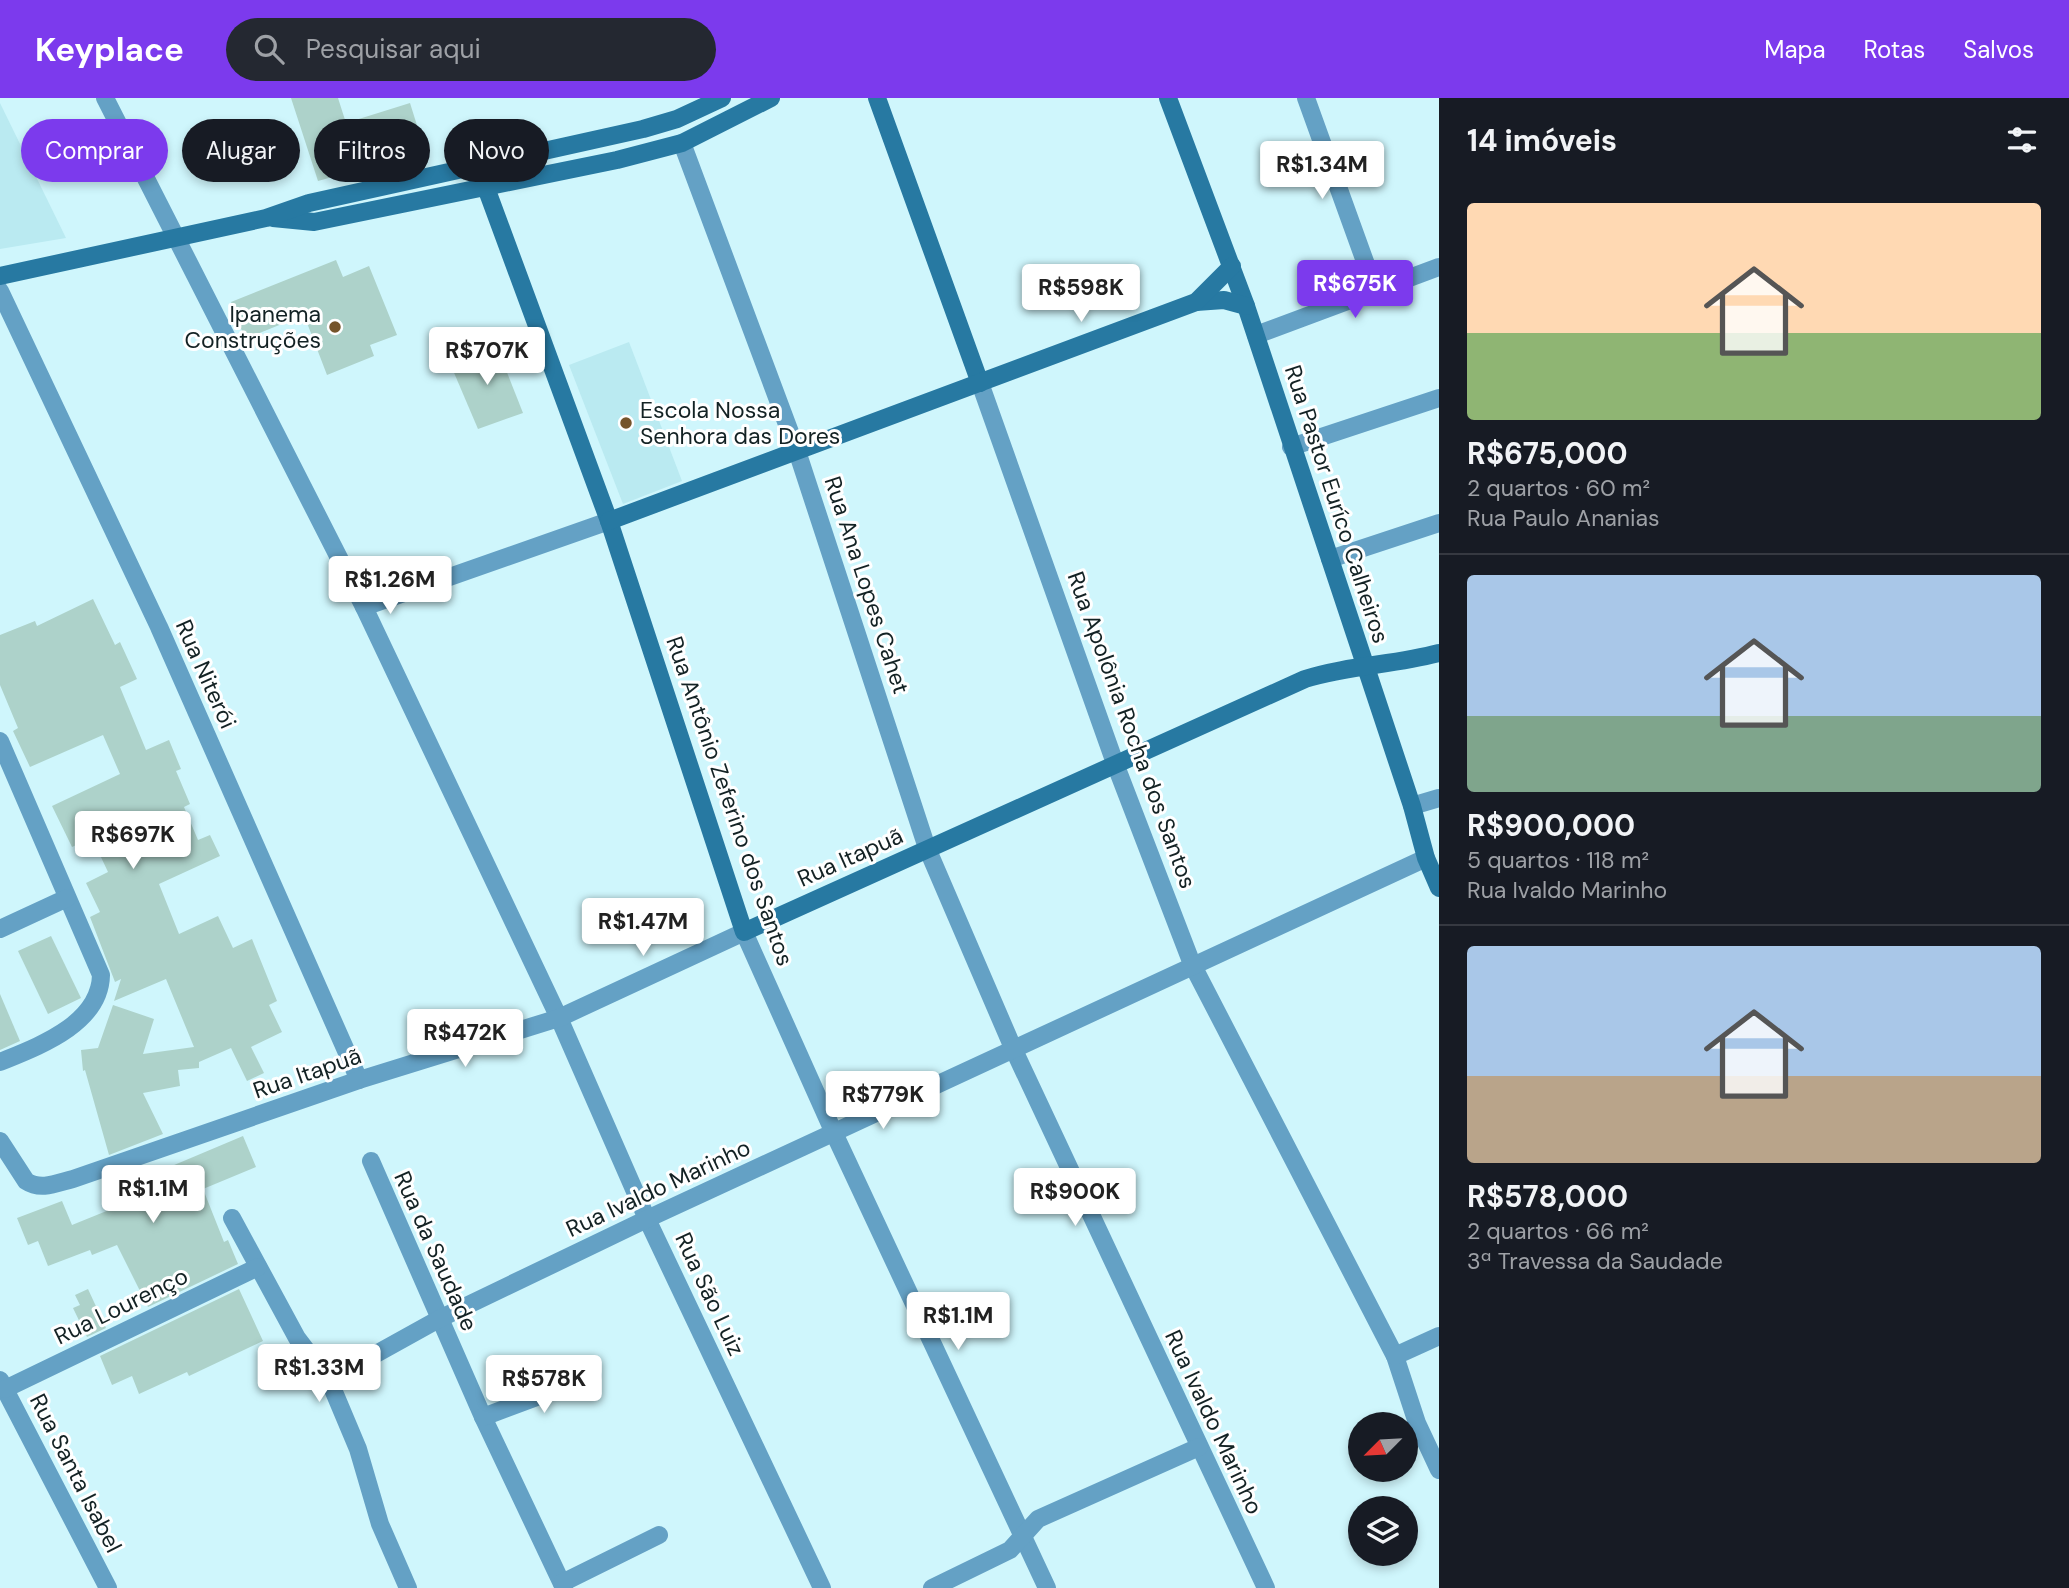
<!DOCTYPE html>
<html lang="pt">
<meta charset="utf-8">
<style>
:root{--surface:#171b24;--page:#242831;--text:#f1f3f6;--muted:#9ea1a6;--line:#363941;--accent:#7c3aed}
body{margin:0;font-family:"DM Sans",sans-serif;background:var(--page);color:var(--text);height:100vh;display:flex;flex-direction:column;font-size:26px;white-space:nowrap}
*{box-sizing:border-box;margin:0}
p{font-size:23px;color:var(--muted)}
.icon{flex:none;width:38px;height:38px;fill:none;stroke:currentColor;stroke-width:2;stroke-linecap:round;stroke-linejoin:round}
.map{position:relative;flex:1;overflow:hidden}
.drawer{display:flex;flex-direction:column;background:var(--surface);width:630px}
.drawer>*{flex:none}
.banner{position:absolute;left:21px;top:21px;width:665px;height:63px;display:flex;gap:14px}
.needle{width:46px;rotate:246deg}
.tools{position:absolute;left:1348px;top:1314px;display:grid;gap:14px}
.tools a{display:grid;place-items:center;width:70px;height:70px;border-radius:50%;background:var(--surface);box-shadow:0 4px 10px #0003;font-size:35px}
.price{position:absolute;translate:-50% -60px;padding:0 16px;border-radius:7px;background:#fff;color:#222;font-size:23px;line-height:46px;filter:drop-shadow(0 2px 4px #0008)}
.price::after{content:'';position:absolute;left:50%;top:42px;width:21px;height:16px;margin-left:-10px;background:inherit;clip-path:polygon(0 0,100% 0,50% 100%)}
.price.active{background:var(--accent);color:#fff}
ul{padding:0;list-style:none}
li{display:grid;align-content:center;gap:14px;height:371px;padding:0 28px}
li+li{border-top:2px solid var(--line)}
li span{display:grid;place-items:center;height:217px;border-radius:7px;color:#555}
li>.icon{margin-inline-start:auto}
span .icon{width:126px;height:126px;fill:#fffc;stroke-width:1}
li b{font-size:30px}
h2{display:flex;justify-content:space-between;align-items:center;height:84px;padding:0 28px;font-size:30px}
.chip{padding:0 24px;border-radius:32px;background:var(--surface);box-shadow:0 4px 10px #0003;font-size:24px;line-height:63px}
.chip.active{background:var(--accent);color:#fff}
header{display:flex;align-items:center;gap:42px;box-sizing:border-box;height:98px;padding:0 35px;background:var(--accent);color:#fff}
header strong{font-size:33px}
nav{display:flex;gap:38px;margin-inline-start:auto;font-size:24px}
.search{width:490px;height:63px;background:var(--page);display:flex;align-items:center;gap:18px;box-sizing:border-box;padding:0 24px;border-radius:38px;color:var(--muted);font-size:26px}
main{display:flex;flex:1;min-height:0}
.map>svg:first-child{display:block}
.built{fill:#baeaf1}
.building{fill:#add2ca}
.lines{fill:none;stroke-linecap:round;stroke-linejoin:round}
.street{stroke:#64a1c5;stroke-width:18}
.secondary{stroke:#2779a2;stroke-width:18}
.poi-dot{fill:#75542b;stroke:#fff;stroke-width:2.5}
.labels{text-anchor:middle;stroke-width:6;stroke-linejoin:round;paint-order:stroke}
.poi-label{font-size:23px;fill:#132224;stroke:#fff;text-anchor:end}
.street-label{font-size:23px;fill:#132224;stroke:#fff}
</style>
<header>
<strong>Keyplace</strong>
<div class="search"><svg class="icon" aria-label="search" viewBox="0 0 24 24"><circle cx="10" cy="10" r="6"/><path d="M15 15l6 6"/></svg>Pesquisar aqui</div>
<nav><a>Mapa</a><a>Rotas</a><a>Salvos</a></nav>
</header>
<main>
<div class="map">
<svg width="1439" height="1490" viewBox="0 0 1439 1490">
<rect width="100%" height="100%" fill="#cff6fc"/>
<g class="built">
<path d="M 0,5 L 66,140 L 0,151 Z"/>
<path d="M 629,244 L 682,383 L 623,406 L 569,267 Z"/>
</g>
<g class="building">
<path d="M 291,0 L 338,0 L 346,25 L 410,5 L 425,53 L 318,83 Z"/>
<path d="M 336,162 L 343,179 L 369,168 L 397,237 L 370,247 L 374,258 L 327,277 L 304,217 L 245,241 L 231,204 Z"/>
<path d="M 497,249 L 523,315 L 478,331 L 449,263 Z"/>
<path d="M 93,501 L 115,547 L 120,544 L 137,581 L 120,589 L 146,652 L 169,642 L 181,671 L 176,673 L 190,706 L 184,709 L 198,742 L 210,737 L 220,758 L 159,786 L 179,836 L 218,818 L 233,850 L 252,841 L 277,903 L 269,907 L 282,934 L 251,949 L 264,975 L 247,983 L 231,950 L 199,964 L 199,970 L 178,972 L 180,988 L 143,995 L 163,1036 L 109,1057 L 85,972 L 83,973 L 81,952 L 98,950 L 113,907 L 154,921 L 143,956 L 194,949 L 166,881 L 114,903 L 121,881 L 115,884 L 90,819 L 100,814 L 86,785 L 108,774 L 92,740 L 72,749 L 52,708 L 120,676 L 103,637 L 30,669 L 13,633 L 18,630 L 0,587 L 0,537 L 35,523 L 37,528 Z"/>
<path d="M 51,838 L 81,900 L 48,916 L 18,853 Z"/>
<path d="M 0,896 L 20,943 L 0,952 Z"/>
<path d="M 243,1038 L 256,1069 L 203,1091 L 224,1144 L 228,1142 L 238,1166 L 148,1209 L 117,1147 L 92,1157 L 90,1152 L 48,1168 L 38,1143 L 28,1147 L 17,1120 L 62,1103 L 72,1127 L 109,1112 L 103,1097 Z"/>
<path d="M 88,1191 L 106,1230 L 87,1239 L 73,1210 L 80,1207 L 75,1197 Z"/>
<path d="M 239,1191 L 263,1243 L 189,1278 L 187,1274 L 139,1296 L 132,1278 L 112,1287 L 100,1258 Z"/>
</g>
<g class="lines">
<g class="street">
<path d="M 105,0 L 364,509 L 559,920 L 647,1121 L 822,1490"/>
<path d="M 1306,0 L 1376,194"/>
<path d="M 682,45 L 797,353 L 927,750 L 1013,950 L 1266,1490"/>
<path d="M 0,193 L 159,529 L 359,982"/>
<path d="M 1256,237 L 1439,169"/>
<path d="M 980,285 L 1116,668 L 1192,866 L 1395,1258 L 1417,1325 L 1439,1372"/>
<path d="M 1291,349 L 1439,300"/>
<path d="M 1330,461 L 1439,425"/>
<path d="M 364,509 L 609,423"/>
<path d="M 0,643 L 101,877 C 100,926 39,948 0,964"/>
<path d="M 1412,708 L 1439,700"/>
<path d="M 0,831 L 67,800"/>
<path d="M 0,1043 L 26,1083 C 41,1093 57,1085 73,1081 L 359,982 L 559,920 L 744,834 L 834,1035 L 1047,1490"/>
<path d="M 371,1063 L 483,1319 L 564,1490"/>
<path d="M 232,1120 L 297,1240 L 329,1282 L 358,1351 L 380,1426 L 408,1490"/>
<path d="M 1395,1258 L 1439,1238"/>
<path d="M 0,1282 L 108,1490"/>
<path d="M 329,1282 L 439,1221 L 647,1121 L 1426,760"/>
<path d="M 5,1291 L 258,1169"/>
<path d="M 483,1319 L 593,1278"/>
<path d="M 562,1485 L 659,1437"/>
<path d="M 932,1490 L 1010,1452 L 1038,1421 L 1199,1349"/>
</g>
<g class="secondary">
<path d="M 877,0 L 980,285"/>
<path d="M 1168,0 L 1246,208 L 1412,708 L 1426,760 L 1439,790"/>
<path d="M 478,68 L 609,423 L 744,834 L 1305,581 C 1349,567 1395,567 1439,555"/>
<path d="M 273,120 L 314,124 L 617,62 L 682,45 L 771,0"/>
<path d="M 0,178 L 266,120 L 309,105 L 643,31 L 677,21 L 722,0"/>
<path d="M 1196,204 L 1224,202 L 1246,208"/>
<path d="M 609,423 L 1196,204 L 1232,168"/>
</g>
</g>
<g class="poi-dot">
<circle cx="335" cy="229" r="7"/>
<circle cx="626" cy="325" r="7"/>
</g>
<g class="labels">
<g class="poi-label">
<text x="321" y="224">Ipanema<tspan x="321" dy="26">Construções</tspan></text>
<text x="640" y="320" text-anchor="start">Escola Nossa<tspan x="640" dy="26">Senhora das Dores</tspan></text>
</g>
<g class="street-label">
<text transform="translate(1337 406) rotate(72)" y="8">Rua Pastor Euríco Calheiros</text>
<text transform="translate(867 487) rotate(72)" y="8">Rua Ana Lopes Cahet</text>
<text transform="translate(206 576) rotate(66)" y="8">Rua Niterói</text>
<text transform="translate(1132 632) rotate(70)" y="8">Rua Apolônia Rocha dos Santos</text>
<text transform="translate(730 703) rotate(71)" y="8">Rua Antônio Zeferino dos Santos</text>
<text transform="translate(850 759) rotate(-24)" y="8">Rua Itapuã</text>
<text transform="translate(307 975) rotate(-19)" y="8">Rua Itapuã</text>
<text transform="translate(658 1090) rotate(-25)" y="8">Rua Ivaldo Marinho</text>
<text transform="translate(436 1153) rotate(66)" y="8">Rua da Saudade</text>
<text transform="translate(710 1196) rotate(65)" y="8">Rua São Luiz</text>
<text transform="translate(121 1208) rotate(-26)" y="8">Rua Lourenço</text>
<text transform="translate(1214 1324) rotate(65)" y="8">Rua Ivaldo Marinho</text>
<text transform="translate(76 1375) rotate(63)" y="8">Rua Santa Isabel</text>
</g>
</g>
</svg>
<div class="tools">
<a><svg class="needle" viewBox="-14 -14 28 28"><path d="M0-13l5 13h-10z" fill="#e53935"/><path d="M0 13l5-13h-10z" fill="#9ea1a6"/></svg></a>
<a><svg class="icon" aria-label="layers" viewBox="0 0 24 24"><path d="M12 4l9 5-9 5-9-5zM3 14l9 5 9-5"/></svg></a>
</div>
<b class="price" style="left:1322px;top:103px">R$1.34M</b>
<b class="price active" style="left:1355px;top:222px">R$675K</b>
<b class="price" style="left:1081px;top:226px">R$598K</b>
<b class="price" style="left:487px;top:289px">R$707K</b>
<b class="price" style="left:390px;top:518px">R$1.26M</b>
<b class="price" style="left:133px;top:773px">R$697K</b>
<b class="price" style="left:643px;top:860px">R$1.47M</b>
<b class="price" style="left:465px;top:971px">R$472K</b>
<b class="price" style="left:883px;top:1033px">R$779K</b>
<b class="price" style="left:153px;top:1127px">R$1.1M</b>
<b class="price" style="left:1075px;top:1130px">R$900K</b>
<b class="price" style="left:958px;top:1254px">R$1.1M</b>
<b class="price" style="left:319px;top:1306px">R$1.33M</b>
<b class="price" style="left:544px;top:1317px">R$578K</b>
<div class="banner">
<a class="chip active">Comprar</a>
<a class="chip">Alugar</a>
<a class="chip">Filtros</a>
<a class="chip">Novo</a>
</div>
</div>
<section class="drawer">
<h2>14 imóveis<svg class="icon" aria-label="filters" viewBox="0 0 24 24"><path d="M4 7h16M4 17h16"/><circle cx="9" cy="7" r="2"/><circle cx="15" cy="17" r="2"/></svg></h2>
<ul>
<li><span style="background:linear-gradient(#ffd9b3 60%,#8fb573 0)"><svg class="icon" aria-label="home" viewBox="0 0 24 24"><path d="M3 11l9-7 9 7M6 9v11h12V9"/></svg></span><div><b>R$675,000</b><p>2 quartos · 60 m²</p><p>Rua Paulo Ananias</p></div></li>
<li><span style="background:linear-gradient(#a9c7e8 65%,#7fa58c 0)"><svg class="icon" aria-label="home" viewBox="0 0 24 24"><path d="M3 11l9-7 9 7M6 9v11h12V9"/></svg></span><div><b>R$900,000</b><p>5 quartos · 118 m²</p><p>Rua Ivaldo Marinho</p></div></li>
<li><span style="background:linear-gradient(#a9c7e8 60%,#b9a48a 0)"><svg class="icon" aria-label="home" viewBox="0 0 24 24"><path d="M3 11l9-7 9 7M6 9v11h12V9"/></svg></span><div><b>R$578,000</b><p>2 quartos · 66 m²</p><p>3ª Travessa da Saudade</p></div></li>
</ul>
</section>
</main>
